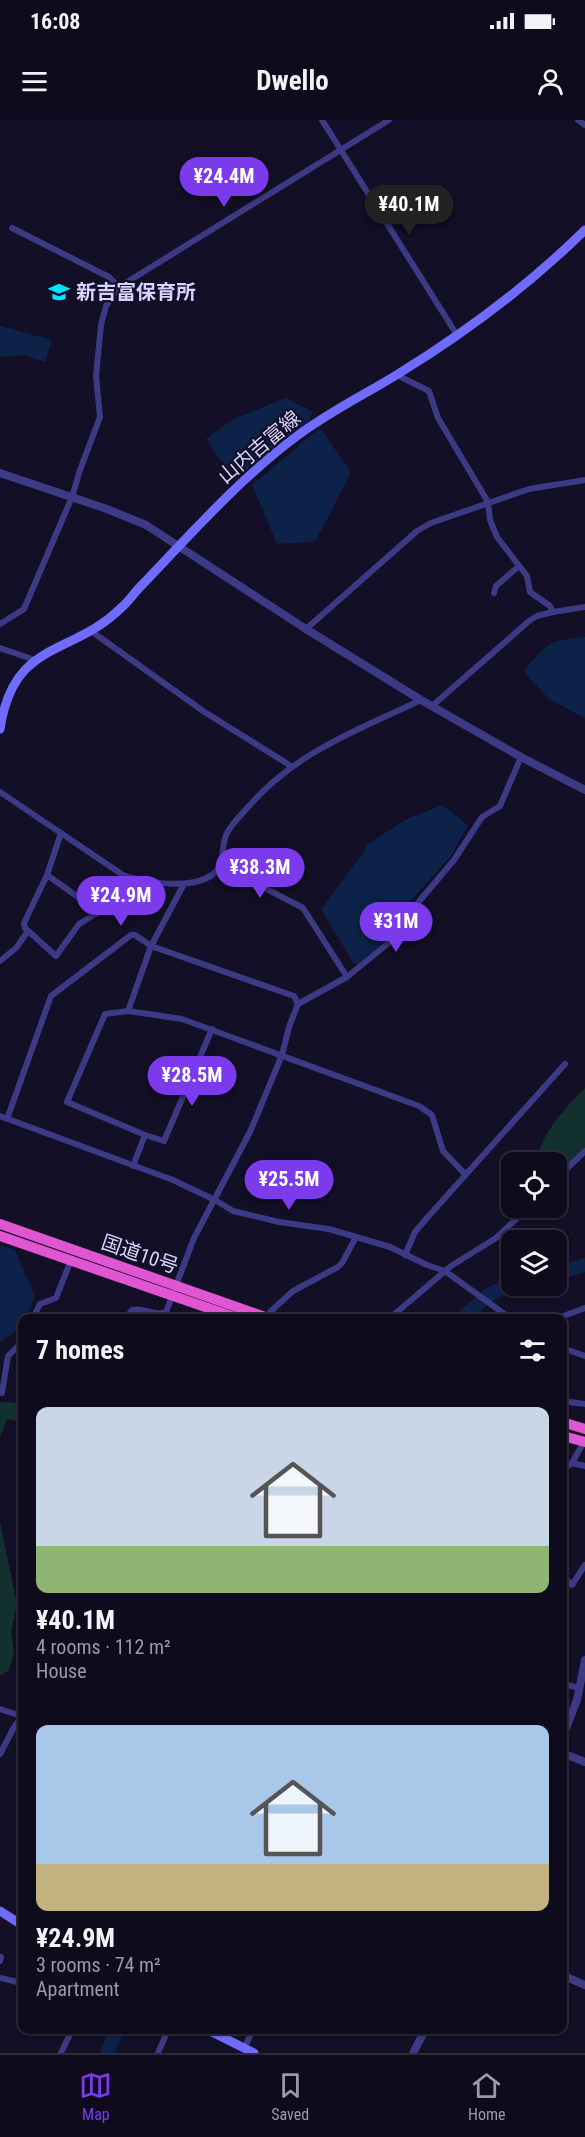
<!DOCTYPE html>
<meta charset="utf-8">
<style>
:root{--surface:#0e0b1c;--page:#1c1929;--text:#f1f3f6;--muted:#9b9ba3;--line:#2e2b3b;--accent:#7c3aed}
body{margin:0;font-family:"Roboto Condensed","Noto Sans JP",sans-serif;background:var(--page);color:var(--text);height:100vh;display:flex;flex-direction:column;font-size:22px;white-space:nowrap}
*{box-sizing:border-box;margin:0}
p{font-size:20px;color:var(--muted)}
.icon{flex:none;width:33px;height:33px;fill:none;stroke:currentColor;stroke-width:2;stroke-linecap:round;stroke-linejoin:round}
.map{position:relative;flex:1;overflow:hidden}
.panel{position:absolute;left:18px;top:1194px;width:549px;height:720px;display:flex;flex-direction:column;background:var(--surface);border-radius:12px;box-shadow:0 2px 4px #0004,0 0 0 2px var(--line)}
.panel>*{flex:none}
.controls{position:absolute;left:501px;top:1032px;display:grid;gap:12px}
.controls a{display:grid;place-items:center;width:66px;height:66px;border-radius:12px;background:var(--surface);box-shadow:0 2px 4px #0004,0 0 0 2px var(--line);font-size:30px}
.price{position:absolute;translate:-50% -51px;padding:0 14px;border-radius:21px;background:var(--accent);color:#fff;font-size:20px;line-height:39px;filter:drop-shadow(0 2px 3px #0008)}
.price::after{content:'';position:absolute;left:50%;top:36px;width:18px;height:14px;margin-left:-9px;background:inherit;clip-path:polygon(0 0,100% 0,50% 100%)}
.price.active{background:#222;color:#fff}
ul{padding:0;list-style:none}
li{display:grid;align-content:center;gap:12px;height:318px;padding:0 18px}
li span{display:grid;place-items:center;height:186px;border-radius:12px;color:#555}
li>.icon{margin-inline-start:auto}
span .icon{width:108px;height:108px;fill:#fffc;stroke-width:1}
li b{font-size:26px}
h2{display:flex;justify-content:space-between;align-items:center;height:72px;padding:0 18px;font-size:26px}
.status{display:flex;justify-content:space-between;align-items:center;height:42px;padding:0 30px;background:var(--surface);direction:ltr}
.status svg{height:16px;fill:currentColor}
header{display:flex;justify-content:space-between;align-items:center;height:78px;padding:0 18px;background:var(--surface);font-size:27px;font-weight:700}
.dock{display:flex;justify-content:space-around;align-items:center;height:84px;border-top:2px solid var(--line);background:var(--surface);font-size:16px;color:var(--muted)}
.dock a{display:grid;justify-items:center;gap:3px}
.dock .active{color:var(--accent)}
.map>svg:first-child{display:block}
.green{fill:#12302f}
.water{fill:#0c2248}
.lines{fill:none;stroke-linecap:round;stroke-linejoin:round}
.river{stroke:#0c2248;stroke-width:14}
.minor{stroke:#3d3a85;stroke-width:6}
.tertiary{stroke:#3d3a85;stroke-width:8}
.secondary{stroke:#6f6bff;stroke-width:9}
.trunk{stroke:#e055d1;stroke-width:10}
.trunk-bridge{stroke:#e055d1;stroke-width:10}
.labels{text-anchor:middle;stroke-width:4.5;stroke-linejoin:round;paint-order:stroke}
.poi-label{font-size:20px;font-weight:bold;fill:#d9d4ff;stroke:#130f26;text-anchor:start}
.street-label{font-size:20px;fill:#d9d4ff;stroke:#130f26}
</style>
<div class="status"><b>16:08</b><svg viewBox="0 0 49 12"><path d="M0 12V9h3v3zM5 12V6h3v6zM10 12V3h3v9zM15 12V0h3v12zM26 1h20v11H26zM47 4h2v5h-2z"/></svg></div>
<header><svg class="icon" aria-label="menu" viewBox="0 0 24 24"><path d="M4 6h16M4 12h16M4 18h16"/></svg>Dwello<svg class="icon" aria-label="person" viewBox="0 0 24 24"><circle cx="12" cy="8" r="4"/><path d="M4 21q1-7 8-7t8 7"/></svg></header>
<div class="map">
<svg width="585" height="1933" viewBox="0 0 585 1933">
<rect width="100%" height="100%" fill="#130f26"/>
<g class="green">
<path d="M 585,968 L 585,1030 L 557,1067 L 556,1042 L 536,1042 C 543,1011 563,990 585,968 Z"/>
<path d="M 0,1282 L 22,1283 L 22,1302 L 7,1299 L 0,1317 Z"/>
<path d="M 0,1402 L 17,1484 L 11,1512 L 14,1532 L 9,1550 L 0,1556 Z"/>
</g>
<g class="water">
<path d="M 0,206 L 52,220 L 45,242 L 25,235 L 0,237 Z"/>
<path d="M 286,278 L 313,292 L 308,301 L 238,357 L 220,340 L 206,319 L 233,299 Z"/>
<path d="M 320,308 L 349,349 L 350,355 L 316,420 L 309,422 L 277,424 L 252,365 Z"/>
<path d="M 585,517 L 585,598 L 549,579 L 526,554 L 525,549 C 550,521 547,521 585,517 Z"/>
<path d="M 442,685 L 468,705 L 451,736 L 403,789 L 392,815 L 358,844 L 354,844 L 321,789 L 365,730 L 365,726 L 405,700 Z"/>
<path d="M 0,1125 L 15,1130 L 35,1176 L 26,1198 L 22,1198 C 22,1210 8,1216 0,1222 Z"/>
</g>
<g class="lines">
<g class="river">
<path d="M 556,1153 L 585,1145"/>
<path d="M 462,1198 L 490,1174 L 512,1165"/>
<path d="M 107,1933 L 117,1910"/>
</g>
<g class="minor">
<path d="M 322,0 L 457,215"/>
<path d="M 578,0 L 585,5"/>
<path d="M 12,108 L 109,157 L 119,167"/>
<path d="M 397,255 L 429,271 L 438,298 L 488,382 L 490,400 L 497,417 L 527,456 L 530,472 L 550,486 L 553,492 L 537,496 L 529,501 L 432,586"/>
<path d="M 494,473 L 496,466 L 519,446"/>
<path d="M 553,492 L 585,487"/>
<path d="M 0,504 L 24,489 L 72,377 L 80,350 L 100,297 L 96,256 L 101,205 L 106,186 L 119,167 L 389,0"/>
<path d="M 306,509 L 417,411 L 431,403 L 529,369 L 585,360"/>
<path d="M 91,511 L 203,591 L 291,646"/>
<path d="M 0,528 L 35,540"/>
<path d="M 0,672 L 123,755 C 146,763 191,770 212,755 C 226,745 220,727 227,713 C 232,703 243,693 250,685 C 296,632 360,609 421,580"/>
<path d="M 221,745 L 303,788 L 347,857"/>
<path d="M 47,755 L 99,792 L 79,804 L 56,836 L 25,808 L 24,803 L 47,755 L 61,713"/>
<path d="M 91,787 L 109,763"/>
<path d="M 0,841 L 16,828 L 28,811"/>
<path d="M 128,891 L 151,826 L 184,764"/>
<path d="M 0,996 L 173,1060 L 215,1080 L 233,1091 L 279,1102 L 329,1109 L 390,1127 L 427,1145 L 445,1151 L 510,1198"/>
<path d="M 7,999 L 51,876 L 131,815 L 135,815 L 151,826 L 294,876 L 298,884"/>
<path d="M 145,1015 L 164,1021 L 212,909"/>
<path d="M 133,1046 L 145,1015 L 67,982 L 105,894 L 128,891 L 182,899 L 419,986 L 432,995 L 443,1031 L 465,1054"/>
<path d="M 556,1059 L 585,1031"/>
<path d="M 405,1135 L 415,1112 L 426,1099 L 565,944"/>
<path d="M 270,1192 L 293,1171 L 338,1147 L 342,1143 L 356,1117"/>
<path d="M 33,1198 L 40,1184 L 56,1178 L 71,1140"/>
<path d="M 126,1198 L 132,1190 C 144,1187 155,1197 166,1192 L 194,1118 L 250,1012 L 282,935 L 289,907 L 298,884 L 347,857 L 397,816 L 417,784 L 454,740 L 482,697 L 500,686 L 521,637"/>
<path d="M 390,1198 L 451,1146 L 496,1118 L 528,1088"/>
<path d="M 558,1198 L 585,1188"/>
<path d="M 562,1228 L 585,1236"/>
<path d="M 2,1273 L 8,1236 L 22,1222"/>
<path d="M 562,1281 L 585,1284"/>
<path d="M 572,1343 L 585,1346"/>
<path d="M 562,1351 L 572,1343 L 585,1320"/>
<path d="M 562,1455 L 572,1465 L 585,1445"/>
<path d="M 562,1564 L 580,1568"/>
<path d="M 0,1589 L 21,1596"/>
<path d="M 0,1634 L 13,1609 L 22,1596"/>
<path d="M 0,1841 L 1,1837"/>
<path d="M 0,1858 L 22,1863"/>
<path d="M 244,1928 L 253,1910"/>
<path d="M 61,1933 L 72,1910"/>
<path d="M 158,1933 L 168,1910"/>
</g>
<g class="tertiary">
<path d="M 0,353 L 107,389 L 146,405 L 306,509 L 421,580 L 521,637 L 585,670"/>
<path d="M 562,1618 L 577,1580 L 585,1540"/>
<path d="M 562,1633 L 585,1642"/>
<path d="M 562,1855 L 585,1865"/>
<path d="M 413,1933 L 425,1910"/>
</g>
<g class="secondary">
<path d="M 0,609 C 14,518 71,538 122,487 C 129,481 134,473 140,467 C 190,415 239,359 297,316 C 329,292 364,275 398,254 C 465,213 529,165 585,110"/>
<path d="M 0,1791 L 22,1805"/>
<path d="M 208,1910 L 254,1933"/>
</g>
<g class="trunk">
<path d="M 0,1104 L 268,1198"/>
<path d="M 0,1116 L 237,1198"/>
<path d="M 562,1302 L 585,1309"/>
</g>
<path class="trunk-bridge" d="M 563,1316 L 585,1322"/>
</g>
<defs>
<symbol id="school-bare" viewBox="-9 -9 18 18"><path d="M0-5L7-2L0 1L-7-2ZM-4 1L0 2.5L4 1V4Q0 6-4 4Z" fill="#00e5ff" stroke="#130f26" stroke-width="2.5" paint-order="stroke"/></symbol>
</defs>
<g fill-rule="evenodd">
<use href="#school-bare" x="44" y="157" width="30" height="30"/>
</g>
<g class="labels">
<g class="poi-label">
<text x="76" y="179">新吉富保育所</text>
</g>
<g class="street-label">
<text transform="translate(259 327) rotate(-40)" y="7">山内吉富線</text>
<text transform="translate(140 1134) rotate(19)" y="7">国道10号</text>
</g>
</g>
</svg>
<div class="controls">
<a><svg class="icon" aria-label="locate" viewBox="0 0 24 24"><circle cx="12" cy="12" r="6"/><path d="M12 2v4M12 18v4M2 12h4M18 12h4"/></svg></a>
<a><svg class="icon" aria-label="layers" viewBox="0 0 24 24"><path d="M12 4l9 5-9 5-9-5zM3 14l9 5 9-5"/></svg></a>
</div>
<b class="price" style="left:224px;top:88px">¥24.4M</b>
<b class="price active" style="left:409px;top:116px">¥40.1M</b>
<b class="price" style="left:260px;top:779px">¥38.3M</b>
<b class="price" style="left:121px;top:807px">¥24.9M</b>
<b class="price" style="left:396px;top:833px">¥31M</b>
<b class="price" style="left:192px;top:987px">¥28.5M</b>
<b class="price" style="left:289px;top:1091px">¥25.5M</b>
<section class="panel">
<h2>7 homes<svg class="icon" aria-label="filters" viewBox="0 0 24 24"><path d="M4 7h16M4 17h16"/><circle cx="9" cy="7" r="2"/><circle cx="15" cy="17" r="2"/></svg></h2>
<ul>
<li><span style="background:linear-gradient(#c9d6e8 75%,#8fb573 0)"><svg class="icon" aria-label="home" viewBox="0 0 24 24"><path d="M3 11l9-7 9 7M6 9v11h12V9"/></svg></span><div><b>¥40.1M</b><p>4 rooms · 112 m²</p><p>House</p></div></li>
<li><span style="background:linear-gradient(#a9c7e8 75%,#c2b280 0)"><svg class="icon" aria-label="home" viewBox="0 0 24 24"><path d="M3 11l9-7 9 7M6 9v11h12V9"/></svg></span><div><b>¥24.9M</b><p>3 rooms · 74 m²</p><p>Apartment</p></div></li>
</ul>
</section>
</div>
<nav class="dock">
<a class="active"><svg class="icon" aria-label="map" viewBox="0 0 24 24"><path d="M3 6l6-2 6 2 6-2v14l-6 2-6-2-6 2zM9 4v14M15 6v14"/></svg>Map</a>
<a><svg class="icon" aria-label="saved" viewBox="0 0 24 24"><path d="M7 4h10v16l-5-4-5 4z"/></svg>Saved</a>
<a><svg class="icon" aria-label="home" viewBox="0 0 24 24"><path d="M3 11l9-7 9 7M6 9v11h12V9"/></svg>Home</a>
</nav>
